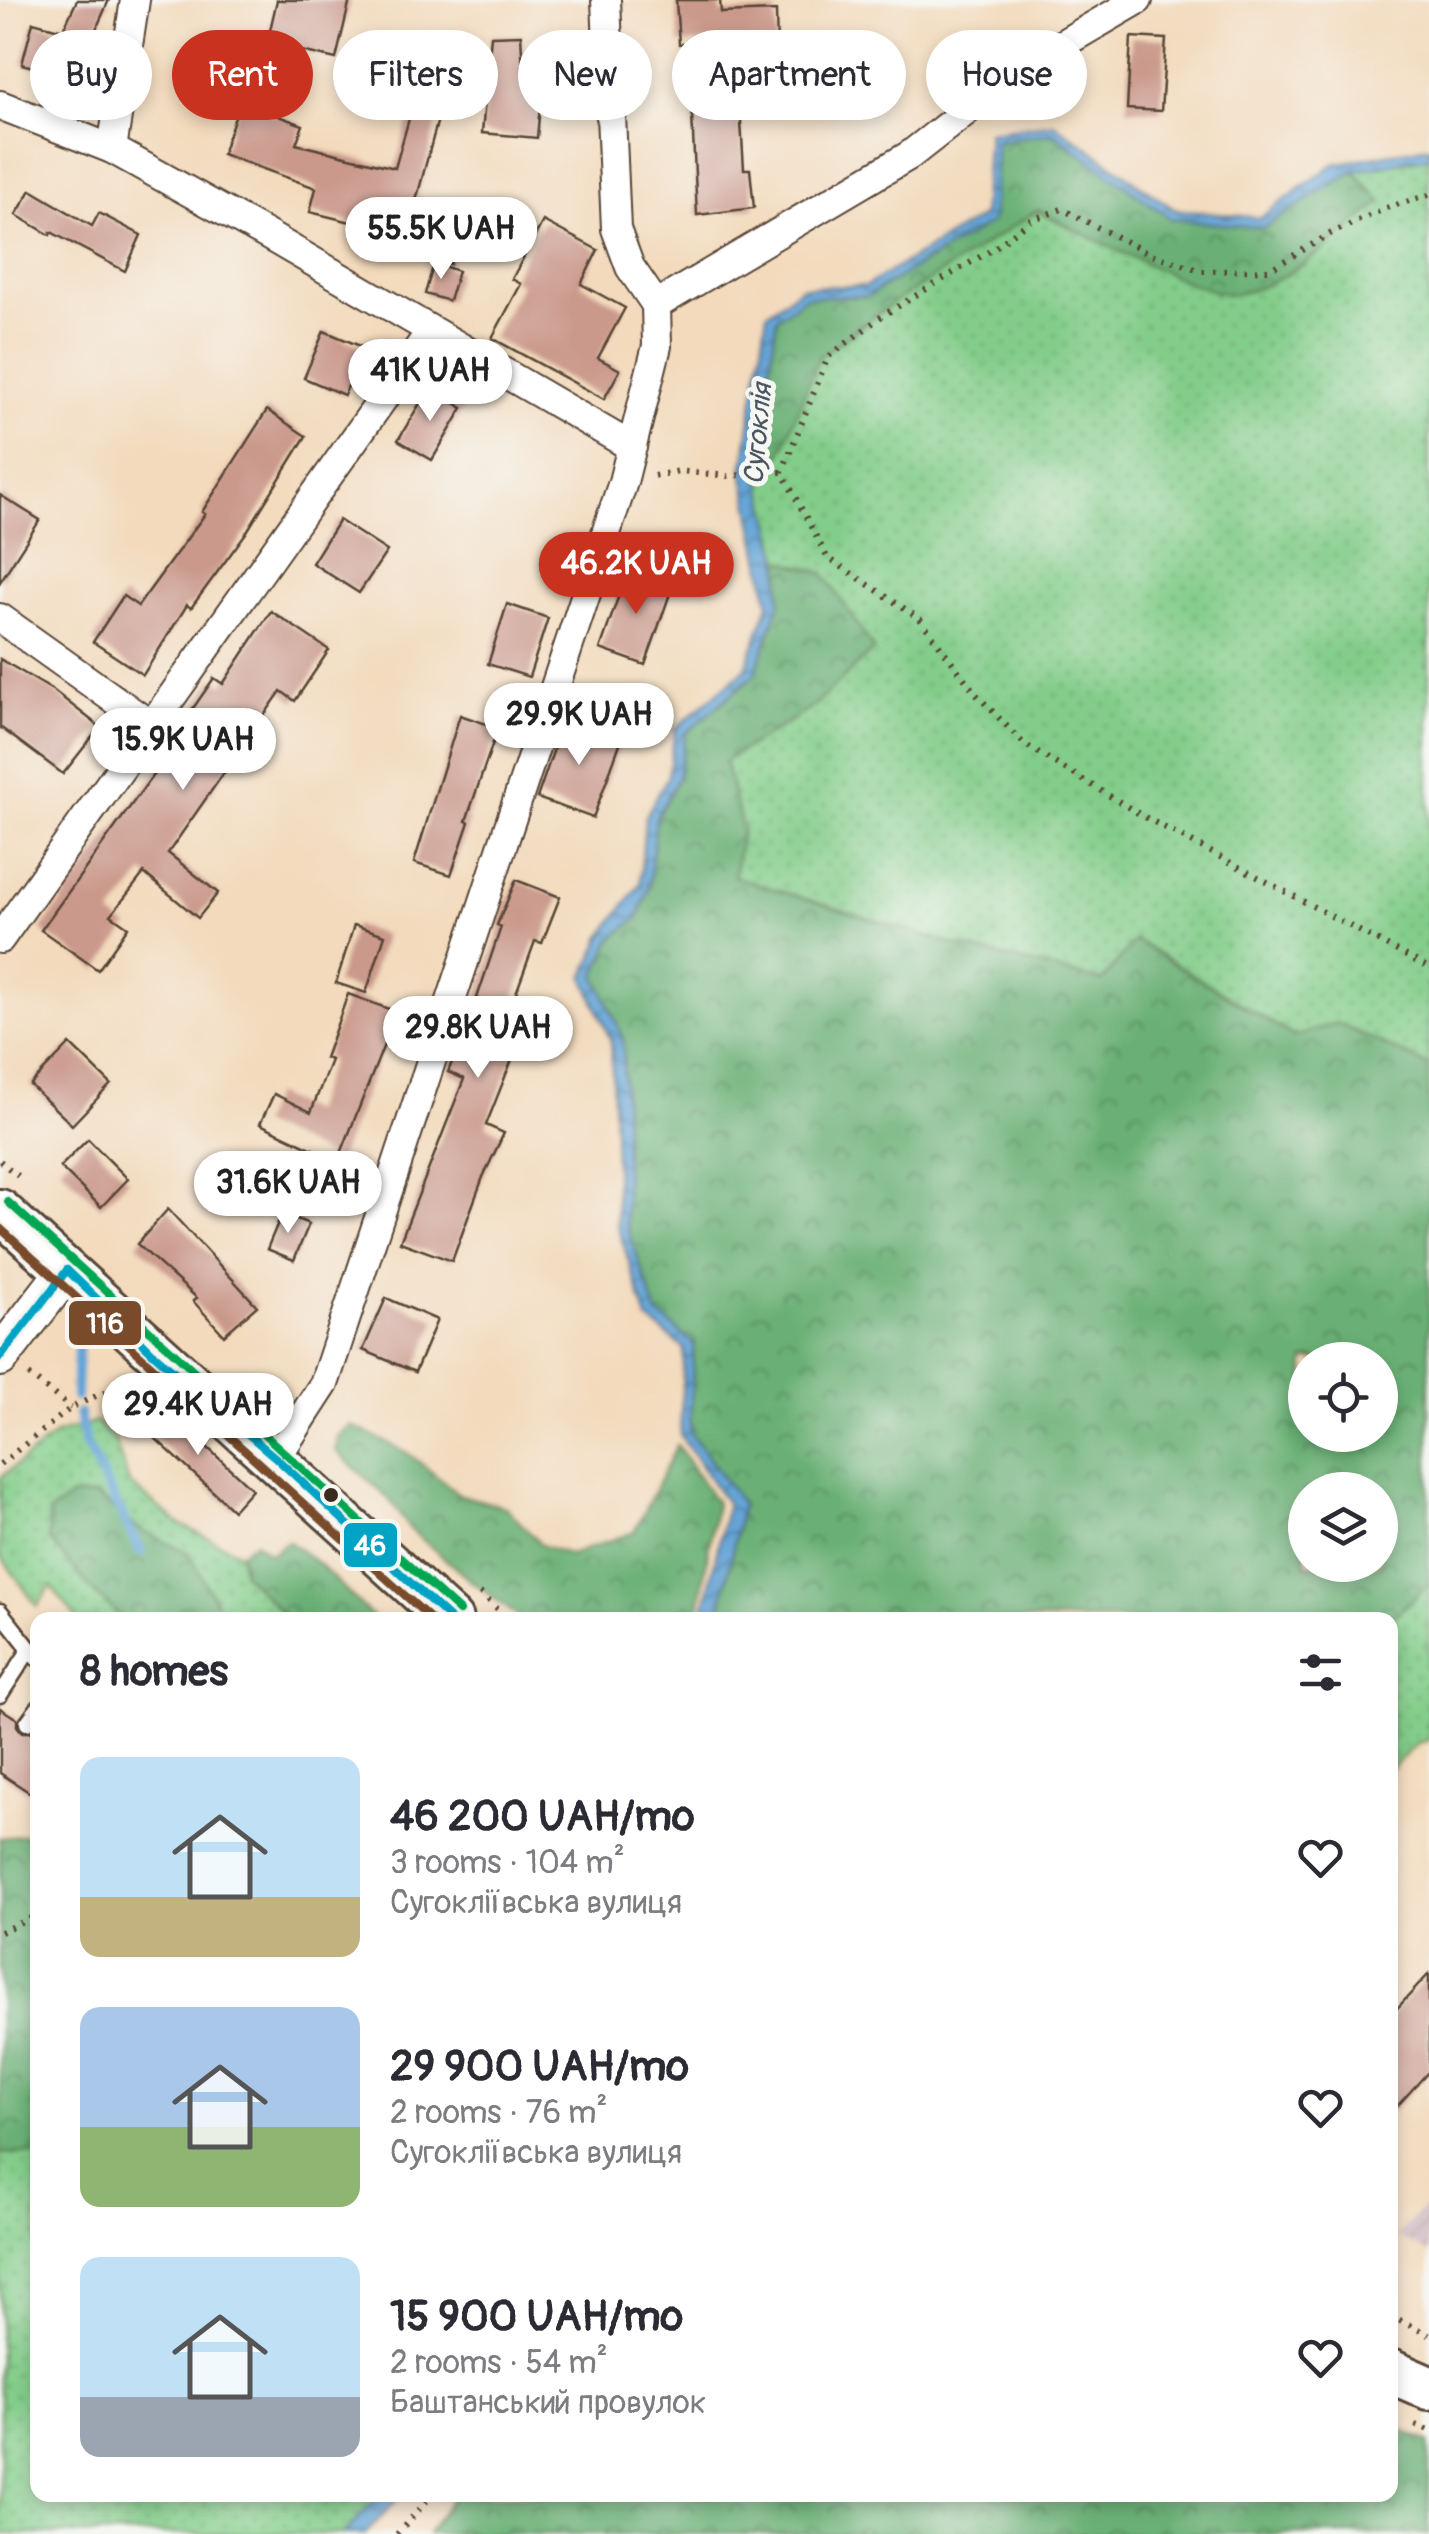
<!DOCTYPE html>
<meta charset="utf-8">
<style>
:root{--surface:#fff;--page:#f2f2f3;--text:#2b2b33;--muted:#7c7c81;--accent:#c8321e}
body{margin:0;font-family:Pangolin,sans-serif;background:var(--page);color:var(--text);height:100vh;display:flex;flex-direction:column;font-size:38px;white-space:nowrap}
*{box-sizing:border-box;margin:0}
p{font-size:32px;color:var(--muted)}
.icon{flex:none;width:55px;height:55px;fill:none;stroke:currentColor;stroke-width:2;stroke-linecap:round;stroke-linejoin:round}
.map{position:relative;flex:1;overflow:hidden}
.details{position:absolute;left:30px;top:1612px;width:1368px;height:890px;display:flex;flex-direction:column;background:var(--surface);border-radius:20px;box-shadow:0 5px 15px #0003}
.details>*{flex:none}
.banner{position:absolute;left:30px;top:30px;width:1370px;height:90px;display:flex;gap:20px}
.buttons{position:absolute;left:1288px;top:1342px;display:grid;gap:20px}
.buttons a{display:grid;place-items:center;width:110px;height:110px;border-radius:50%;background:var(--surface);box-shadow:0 5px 15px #0003;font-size:50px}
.price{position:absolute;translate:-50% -85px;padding:0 22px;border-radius:35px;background:#fff;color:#222;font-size:32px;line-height:65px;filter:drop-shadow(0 2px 5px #0008)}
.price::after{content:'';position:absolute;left:50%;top:60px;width:30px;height:22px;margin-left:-15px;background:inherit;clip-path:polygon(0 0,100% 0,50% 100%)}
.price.selected{background:var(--accent);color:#fff}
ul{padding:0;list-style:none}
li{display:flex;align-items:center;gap:30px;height:250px;padding:0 50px}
li span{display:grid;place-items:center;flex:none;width:280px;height:200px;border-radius:20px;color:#555}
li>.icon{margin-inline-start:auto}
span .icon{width:120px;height:120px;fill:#fffc;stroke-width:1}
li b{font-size:42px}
h2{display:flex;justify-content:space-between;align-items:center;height:120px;padding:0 50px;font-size:42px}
.chip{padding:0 35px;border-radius:45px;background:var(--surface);box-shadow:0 5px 15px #0003;font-size:35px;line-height:90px}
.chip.selected{background:var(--accent);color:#fff}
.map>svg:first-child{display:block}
.industrial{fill:url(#industrial-furrows)}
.green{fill:url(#green-dots);stroke:#5f7c54;stroke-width:2.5}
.forest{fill:url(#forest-crowns);stroke:#526d4a;stroke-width:2.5;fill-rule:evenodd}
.water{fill:url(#water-waves);stroke:#50677a;stroke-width:2.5}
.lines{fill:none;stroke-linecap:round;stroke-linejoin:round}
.stream{stroke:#65a4d7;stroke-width:10}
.building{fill:#ca998b}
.lane-casing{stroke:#574436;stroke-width:19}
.street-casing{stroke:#574436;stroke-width:32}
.secondary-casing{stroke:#574436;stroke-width:42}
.primary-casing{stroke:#574436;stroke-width:48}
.path{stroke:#574436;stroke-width:6;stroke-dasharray:2.5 8;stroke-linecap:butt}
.lane{stroke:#fff;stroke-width:14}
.street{stroke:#fff;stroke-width:28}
.secondary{stroke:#fff;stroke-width:38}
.primary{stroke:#fff;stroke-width:42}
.bus-1-casing{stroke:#f6f6f2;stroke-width:15}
.bus-2-casing{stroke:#f6f6f2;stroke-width:15}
.bus-3-casing{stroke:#f6f6f2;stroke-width:15}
.bus-1{stroke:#03a3c5;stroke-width:8}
.bus-2{stroke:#7a4b2a;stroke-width:8}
.bus-3{stroke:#00a651;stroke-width:8}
.bus-dot{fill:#3b2a1e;stroke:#f6f6f2;stroke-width:4}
.labels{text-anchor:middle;stroke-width:10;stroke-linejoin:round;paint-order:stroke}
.water-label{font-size:28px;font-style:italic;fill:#4a555f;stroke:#f6f6f2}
.line-badge{stroke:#f6f6f2;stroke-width:4}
.badge-label{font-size:28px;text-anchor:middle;font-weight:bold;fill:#fff}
</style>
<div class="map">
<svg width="1429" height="2534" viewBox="0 0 1429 2534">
<defs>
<pattern id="industrial-furrows" width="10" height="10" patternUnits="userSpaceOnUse" patternTransform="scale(2.5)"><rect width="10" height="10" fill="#d2bec4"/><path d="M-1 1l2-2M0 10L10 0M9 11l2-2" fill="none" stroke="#b5a3a8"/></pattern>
<pattern id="green-dots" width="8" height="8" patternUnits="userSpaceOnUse" patternTransform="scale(2.5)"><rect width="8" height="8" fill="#83cd8a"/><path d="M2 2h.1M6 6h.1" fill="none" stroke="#72b077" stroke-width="1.8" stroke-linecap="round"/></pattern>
<pattern id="forest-crowns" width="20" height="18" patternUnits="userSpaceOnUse" patternTransform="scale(2.5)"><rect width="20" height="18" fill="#6ab076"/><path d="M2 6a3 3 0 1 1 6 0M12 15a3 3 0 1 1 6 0" fill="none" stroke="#588f60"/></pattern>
<pattern id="water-waves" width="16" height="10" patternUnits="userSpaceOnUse" patternTransform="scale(2.5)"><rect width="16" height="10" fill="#65a4d7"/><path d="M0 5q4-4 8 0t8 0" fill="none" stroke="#5486ae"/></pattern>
</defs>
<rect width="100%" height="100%" fill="#f6f6f2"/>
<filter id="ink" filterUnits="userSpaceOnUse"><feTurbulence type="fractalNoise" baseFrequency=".01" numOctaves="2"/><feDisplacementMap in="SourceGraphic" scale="20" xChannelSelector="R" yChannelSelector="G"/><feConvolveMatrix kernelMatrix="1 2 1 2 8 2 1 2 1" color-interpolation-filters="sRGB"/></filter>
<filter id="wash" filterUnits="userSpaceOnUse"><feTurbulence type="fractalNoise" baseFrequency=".0048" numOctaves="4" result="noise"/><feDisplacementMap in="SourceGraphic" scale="40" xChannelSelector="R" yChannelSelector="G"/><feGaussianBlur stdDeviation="2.25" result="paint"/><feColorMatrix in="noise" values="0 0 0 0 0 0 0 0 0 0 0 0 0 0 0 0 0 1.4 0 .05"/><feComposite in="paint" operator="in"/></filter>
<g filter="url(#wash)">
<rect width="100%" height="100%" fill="#f3dabc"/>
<path class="industrial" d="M 1429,2203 L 1429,2253 L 1396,2236 Z"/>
<g class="green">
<path d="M 1429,157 L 1429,1066 L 1337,1023 L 1295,1037 L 1136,940 L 1102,981 L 954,945 L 734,877 L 742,829 L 724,761 L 813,707 L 824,573 L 780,560 L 757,465 L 775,467 L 818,357 L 886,308 L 1037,210 L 1192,284 L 1381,202 L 1354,171 Z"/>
<path d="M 95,1422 L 115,1440 L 129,1483 L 179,1524 L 240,1553 L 243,1573 L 288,1620 L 226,1620 L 188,1553 L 140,1530 L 98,1497 L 93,1591 L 124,1620 L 78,1620 L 51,1586 L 37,1606 L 0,1555 L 0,1478 L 56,1434 Z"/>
<path d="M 1429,1584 L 1429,1740 L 1417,1743 L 1390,1770 L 1390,1620 Z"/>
<path d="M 0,2153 L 37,2154 L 38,2495 L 380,2495 L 344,2534 L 0,2534 Z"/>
</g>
<g class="forest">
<path d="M 1052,133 L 1171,219 L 1263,228 L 1354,171 L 1382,202 C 1341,234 1286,288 1233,294 C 1206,298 1070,226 1037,211 L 886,308 L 819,357 L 775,468 L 757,465 L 777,318 L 805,297 L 868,296 L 991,222 L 997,141 Z"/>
<path d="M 780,560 L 823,573 L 874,649 L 813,707 L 725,761 L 742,829 L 734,877 L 954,945 L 1102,981 L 1135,940 L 1294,1037 L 1337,1023 L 1429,1066 L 1429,1584 L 1390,1620 L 718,1620 L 742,1504 L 690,1432 L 694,1344 L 657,1313 L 626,1224 L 623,1039 L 595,975 L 612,939 L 638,918 L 649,888 L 656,818 L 678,778 L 686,733 L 755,674 L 780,603 ZM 1305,1360 L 1380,1360 L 1380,1435 L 1305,1435 ZM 1305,1490 L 1380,1490 L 1380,1565 L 1305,1565 Z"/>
<path d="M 351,1425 L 408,1453 L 460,1495 L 506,1507 L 541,1545 L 570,1555 L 634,1532 L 677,1445 L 716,1503 L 697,1620 L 523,1620 L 472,1582 L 410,1529 L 388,1498 L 336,1451 L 338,1436 Z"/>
<path d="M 72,1496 L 98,1497 L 140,1530 L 188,1553 L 226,1620 L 124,1620 L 93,1591 L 49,1540 L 49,1513 Z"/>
<path d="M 288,1541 L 319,1564 L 376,1620 L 288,1620 L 243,1573 L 240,1553 L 255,1542 L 270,1554 Z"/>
<path d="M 37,1834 L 37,2154 L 0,2153 L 0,1838 Z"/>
<path d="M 1390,2424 L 1429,2442 L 1429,2534 L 427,2534 L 454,2495 L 1390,2495 Z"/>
</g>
<g class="water">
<path d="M 1054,123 L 1174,209 L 1260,218 L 1334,164 L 1429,146 L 1429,157 L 1354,171 L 1263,228 L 1171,219 L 1052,133 L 997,141 L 992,222 L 868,296 L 805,297 L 777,318 L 757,465 L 780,560 L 780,603 L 755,674 L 686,733 L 678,778 L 656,818 L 649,888 L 638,918 L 612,939 L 596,975 L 623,1039 L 626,1224 L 657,1313 L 694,1344 L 690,1432 L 742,1504 L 718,1620 L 702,1620 L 727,1504 L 680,1435 L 684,1348 L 647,1319 L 617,1224 L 611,1041 L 584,977 L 603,935 L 640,884 L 645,817 L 668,776 L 675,729 L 746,668 L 769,604 L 743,471 L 767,313 L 802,287 L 866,286 L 982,216 L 988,132 Z"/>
<path d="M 380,2495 L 401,2495 L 366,2534 L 344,2534 Z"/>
</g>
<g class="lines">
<g class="stream">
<path d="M 76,1397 L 78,1346"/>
<path d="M 79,1413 L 85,1443 L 141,1552"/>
</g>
</g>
<g id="blocks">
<g class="building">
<path d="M 77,0 L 109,0 L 94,34 L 81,80 L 22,64 L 33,22 L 63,30 Z"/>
<path d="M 277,0 L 350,0 L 336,59 L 267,43 Z"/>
<path d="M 676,0 L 720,0 L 721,13 L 776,11 L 777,50 L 737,52 L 737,40 L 679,44 Z"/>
<path d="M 521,35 L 523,71 L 543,73 L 537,138 L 482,133 L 491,36 Z"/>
<path d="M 1131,37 L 1166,39 L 1161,111 L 1127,109 Z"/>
<path d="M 739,90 L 744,169 L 750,169 L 754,208 L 697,215 L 691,94 Z"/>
<path d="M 414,101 L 441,108 L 416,201 L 464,215 L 450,264 L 388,246 L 392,232 L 310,212 L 316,188 L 222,154 L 240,102 L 303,125 L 296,144 L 395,168 Z"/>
<path d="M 31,190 L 92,226 L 99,213 L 141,235 L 125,271 L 51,232 L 50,235 L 16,215 Z"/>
<path d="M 543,221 L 598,250 L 581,284 L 625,308 L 598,358 L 620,370 L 604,399 L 492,338 L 521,284 L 512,279 Z"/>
<path d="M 434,263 L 458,271 L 449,301 L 425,294 Z"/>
<path d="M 324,331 L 365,348 L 344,395 L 304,378 Z"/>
<path d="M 429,388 L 463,408 L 432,460 L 398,440 Z"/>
<path d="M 267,410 L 306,436 L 246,533 L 191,608 L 187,605 L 143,675 L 93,642 L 123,596 L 138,606 L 205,514 L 202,512 Z"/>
<path d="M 0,495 L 40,520 L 0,582 Z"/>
<path d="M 339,520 L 387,551 L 359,593 L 312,563 Z"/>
<path d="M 628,569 L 673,585 L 645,665 L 600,649 Z"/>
<path d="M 507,604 L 548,618 L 529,677 L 488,664 Z"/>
<path d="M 271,611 L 329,650 L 295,701 L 281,691 L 168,853 L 218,893 L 198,918 L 144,873 L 111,915 L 128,927 L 98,970 L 41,930 L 192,721 L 187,717 L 214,678 L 223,684 Z"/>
<path d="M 0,659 L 54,691 L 100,727 L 63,774 L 0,727 Z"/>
<path d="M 460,715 L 498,728 L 466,821 L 469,822 L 451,875 L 414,863 Z"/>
<path d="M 565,717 L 622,738 L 593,818 L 537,798 Z"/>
<path d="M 516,880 L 560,897 L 542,943 L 535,941 L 499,1040 L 517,1047 L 486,1125 L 504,1133 L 483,1177 L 452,1261 L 400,1242 L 464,1079 L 448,1072 L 478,995 L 501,927 L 497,925 Z"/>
<path d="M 354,925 L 385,935 L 366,993 L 336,983 Z"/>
<path d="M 348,994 L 397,1012 L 338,1161 L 260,1124 L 274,1094 L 311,1112 L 331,1060 L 325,1058 Z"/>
<path d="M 70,1044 L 111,1084 L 72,1125 L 30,1085 Z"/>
<path d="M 88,1139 L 128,1179 L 101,1207 L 60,1167 Z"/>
<path d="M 168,1209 L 257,1306 L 224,1335 L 193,1301 L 197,1298 L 137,1244 Z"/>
<path d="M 282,1213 L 309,1224 L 294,1260 L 267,1249 Z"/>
<path d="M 386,1298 L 437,1320 L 415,1372 L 363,1350 Z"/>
<path d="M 164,1407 L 252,1489 L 233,1510 L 144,1428 Z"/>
<path d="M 0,1708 L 17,1719 L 17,1726 L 22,1732 L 38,1732 L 38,1798 L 0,1773 Z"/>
<path d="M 1429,1974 L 1429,2071 L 1390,2114 L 1390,2016 Z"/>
</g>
</g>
</g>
<g filter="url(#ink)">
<use href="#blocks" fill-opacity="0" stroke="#574436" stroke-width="2.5"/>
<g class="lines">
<defs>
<g id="lane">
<path d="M 0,1611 L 38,1659"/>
<path d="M 0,1695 L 30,1649"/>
<path d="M 27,1723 L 38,1708"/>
</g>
<g id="street">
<path d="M 0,105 L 112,149 L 269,236 L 632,447"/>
<path d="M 112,149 L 135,0"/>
<path d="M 656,305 L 910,155 L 1021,68 L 1138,0"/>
<path d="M 0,618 L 153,727"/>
<path d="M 0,939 L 431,331"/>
<path d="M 276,1458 L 324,1384 L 623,482 L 657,346 L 656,305 L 630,267 L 616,229 L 606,0"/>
</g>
<path id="secondary" d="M 0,1357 L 67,1270"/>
<g id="primary">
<path d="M 0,1211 L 451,1620"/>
<path d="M 1390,2371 L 1429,2388"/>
</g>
</defs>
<use href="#lane" class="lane-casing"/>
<use href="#street" class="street-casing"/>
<use href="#secondary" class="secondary-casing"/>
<use href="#primary" class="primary-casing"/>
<g class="path">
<path d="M 1429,195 L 1386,208 L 1330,234 L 1269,270 L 1201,271 L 1148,253 L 1062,209 L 1031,220 L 993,249 L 882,316 L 828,357 L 782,472 L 827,557 L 920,619 L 976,694 L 1024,744 L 1141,815 L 1429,968"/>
<path d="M 654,476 L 679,471 L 728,476 L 782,472"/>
<path d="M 0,1161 L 18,1176"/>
<path d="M 29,1375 L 71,1408"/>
<path d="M 0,1464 L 71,1408 L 131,1379"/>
<path d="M 480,1593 L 510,1620"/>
<path d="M 0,1932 L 38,1915"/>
<path d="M 1390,2316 L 1429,2335"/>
<path d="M 1415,2425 L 1429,2430"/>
<path d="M 397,2534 L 432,2495"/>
</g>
<use href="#lane" class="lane"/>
<use href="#street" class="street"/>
<use href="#secondary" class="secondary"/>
<use href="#primary" class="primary"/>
<defs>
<g id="bus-1">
<path d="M 67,1270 L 155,1355 L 276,1458 L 451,1620"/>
<path d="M 0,1357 L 67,1270"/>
</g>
<path id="bus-2" d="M 0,1228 L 432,1620"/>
<path id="bus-3" d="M 8,1202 L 459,1611"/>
</defs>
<use href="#bus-1" class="bus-1-casing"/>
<use href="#bus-2" class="bus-2-casing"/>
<use href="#bus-3" class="bus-3-casing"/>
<use href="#bus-1" class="bus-1"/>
<use href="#bus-2" class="bus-2"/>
<use href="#bus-3" class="bus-3"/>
</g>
</g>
<circle class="bus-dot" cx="331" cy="1495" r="9"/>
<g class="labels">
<g class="water-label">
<text transform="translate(757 434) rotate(-85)" y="10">Сугоклія</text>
</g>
</g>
<g class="line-badge">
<rect x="67" y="1299" width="76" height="48" rx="10" fill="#7a4b2a"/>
<rect x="342" y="1521" width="57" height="48" rx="10" fill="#03a3c5"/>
</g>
<g class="badge-label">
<text x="105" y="1333">116</text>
<text x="370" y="1555">46</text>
</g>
</svg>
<div class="buttons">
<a><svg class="icon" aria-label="locate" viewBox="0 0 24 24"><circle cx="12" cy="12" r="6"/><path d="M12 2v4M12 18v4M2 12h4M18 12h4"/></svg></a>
<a><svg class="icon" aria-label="layers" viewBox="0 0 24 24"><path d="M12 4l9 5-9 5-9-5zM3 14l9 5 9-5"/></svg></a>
</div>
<b class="price" style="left:441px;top:282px">55.5K UAH</b>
<b class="price" style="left:430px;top:424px">41K UAH</b>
<b class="price selected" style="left:636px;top:617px">46.2K UAH</b>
<b class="price" style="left:579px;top:768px">29.9K UAH</b>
<b class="price" style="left:183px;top:793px">15.9K UAH</b>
<b class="price" style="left:478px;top:1081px">29.8K UAH</b>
<b class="price" style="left:288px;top:1236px">31.6K UAH</b>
<b class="price" style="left:198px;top:1458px">29.4K UAH</b>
<div class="banner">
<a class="chip">Buy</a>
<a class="chip selected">Rent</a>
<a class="chip">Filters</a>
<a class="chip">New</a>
<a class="chip">Apartment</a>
<a class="chip">House</a>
</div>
<section class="details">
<h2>8 homes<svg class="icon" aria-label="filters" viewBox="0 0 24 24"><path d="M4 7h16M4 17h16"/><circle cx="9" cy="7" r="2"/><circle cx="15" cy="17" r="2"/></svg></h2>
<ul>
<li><span style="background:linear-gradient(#bfe0f5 70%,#c2b280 0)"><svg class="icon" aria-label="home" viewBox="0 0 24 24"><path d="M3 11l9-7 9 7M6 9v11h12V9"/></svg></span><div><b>46 200 UAH/mo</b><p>3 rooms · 104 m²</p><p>Сугокліївська вулиця</p></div><svg class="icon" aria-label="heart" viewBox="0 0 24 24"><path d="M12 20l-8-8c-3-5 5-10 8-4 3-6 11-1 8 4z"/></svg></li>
<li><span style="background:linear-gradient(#a9c7e8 60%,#8fb573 0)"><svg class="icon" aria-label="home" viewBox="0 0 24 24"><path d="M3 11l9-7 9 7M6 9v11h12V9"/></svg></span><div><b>29 900 UAH/mo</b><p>2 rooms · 76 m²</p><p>Сугокліївська вулиця</p></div><svg class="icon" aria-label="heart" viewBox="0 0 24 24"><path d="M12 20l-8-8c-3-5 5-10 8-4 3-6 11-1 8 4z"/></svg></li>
<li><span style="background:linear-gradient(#bfe0f5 70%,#9aa5b1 0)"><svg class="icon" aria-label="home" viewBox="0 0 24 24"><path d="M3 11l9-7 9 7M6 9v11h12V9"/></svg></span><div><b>15 900 UAH/mo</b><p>2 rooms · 54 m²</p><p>Баштанський провулок</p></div><svg class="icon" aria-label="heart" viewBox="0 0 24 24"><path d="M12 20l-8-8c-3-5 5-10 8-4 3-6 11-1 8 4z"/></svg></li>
</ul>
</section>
</div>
